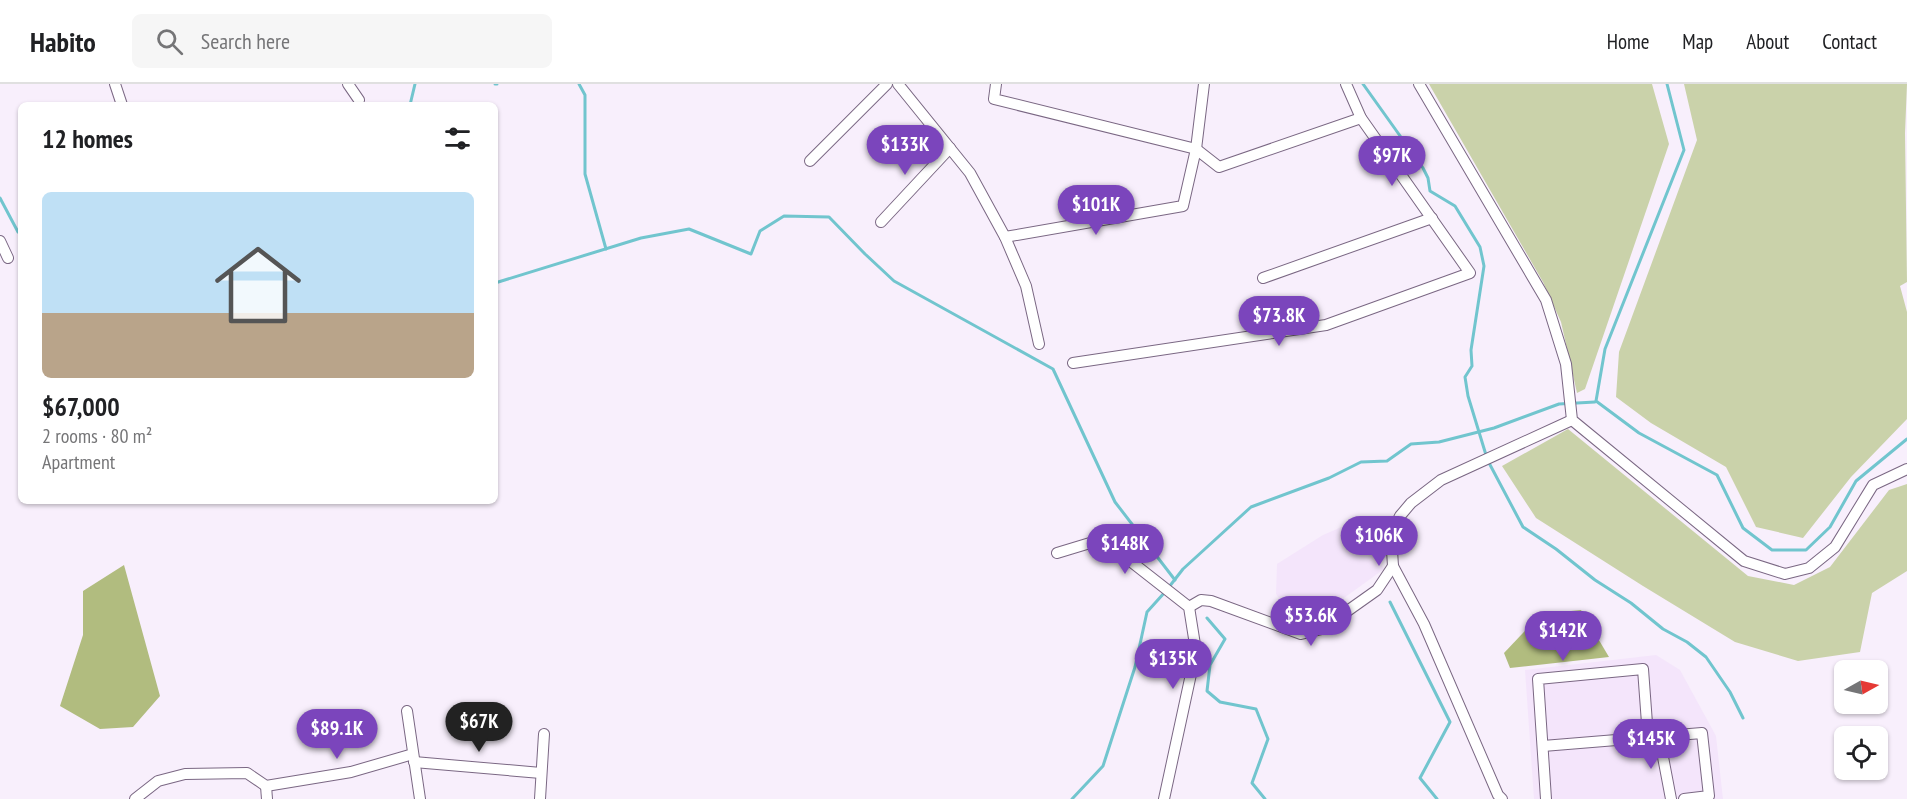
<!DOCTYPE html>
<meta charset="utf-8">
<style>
:root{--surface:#fff;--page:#f6f6f6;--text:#202124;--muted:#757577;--line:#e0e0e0;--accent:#7b45bc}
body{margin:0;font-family:"PT Sans Narrow",sans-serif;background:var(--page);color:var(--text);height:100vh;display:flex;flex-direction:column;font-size:22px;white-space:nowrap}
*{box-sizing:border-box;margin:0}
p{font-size:20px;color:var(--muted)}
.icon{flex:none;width:33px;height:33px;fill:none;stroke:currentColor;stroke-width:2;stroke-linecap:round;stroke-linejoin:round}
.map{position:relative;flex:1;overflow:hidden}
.drawer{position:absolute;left:18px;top:18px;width:480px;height:402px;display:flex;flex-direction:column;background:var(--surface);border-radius:9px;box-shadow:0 2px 4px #0004}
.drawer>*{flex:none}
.needle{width:39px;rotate:82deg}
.fabs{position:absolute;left:1834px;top:576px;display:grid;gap:12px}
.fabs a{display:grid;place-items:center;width:54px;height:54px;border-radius:9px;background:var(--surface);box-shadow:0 2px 4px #0004;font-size:30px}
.price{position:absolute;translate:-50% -51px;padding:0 14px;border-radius:21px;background:var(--accent);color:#fff;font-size:20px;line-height:39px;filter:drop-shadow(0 2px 3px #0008)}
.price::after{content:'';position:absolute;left:50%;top:36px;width:18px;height:14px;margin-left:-9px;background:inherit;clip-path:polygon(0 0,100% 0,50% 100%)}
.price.active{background:#222;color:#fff}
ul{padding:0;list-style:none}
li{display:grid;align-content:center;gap:12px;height:318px;padding:0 24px}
li span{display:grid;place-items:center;height:186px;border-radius:9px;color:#555}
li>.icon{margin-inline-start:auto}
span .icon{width:108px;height:108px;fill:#fffc;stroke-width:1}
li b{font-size:26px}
h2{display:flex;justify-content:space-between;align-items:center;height:72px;padding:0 24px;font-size:26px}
header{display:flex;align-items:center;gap:36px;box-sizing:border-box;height:84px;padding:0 30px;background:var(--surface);border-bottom:2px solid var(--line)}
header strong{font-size:28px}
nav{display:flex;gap:33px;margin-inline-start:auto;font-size:21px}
.search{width:420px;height:54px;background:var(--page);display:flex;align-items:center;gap:15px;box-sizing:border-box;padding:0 21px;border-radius:9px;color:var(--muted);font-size:22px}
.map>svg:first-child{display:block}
.built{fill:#f4e5fb}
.green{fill:#cad2aa}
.forest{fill:#b1bc7f}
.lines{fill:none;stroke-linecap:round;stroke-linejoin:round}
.stream{stroke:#71c5ce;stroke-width:3}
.street-casing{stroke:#7a6783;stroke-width:12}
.street{stroke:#fff;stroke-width:10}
</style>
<header>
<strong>Habito</strong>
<div class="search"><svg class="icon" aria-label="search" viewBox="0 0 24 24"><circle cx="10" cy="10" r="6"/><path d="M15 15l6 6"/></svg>Search here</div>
<nav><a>Home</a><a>Map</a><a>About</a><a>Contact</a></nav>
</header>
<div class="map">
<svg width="1907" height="715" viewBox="0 0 1907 715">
<rect width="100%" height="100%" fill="#f8effc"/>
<g class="built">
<path d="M 1353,438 L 1384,485 L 1301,545 L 1276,510 L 1277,480 L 1323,451 Z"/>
<path d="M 1656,571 L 1680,586 L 1716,652 L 1723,715 L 1534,715 L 1525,586 Z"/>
</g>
<g class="green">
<path d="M 1429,0 L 1652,0 L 1669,60 L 1585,305 L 1577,309 L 1561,238 L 1543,198 Z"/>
<path d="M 1684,0 L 1907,0 L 1905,49 L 1907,198 L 1900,202 L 1907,228 L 1907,335 L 1851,393 L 1803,454 L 1756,443 L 1726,383 L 1651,339 L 1616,313 L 1619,268 L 1697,56 Z"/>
<path d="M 1568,345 L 1748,492 L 1794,501 L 1830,483 L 1889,406 L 1907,400 L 1907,487 L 1872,509 L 1860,568 L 1798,577 L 1735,558 L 1643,502 L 1536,434 L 1502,382 Z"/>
</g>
<g class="forest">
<path d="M 124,481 L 160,612 L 133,643 L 100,645 L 60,622 L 83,551 L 83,507 Z"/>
<path d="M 1581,526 L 1609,573 L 1510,584 L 1504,569 L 1541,530 Z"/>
</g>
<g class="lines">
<g class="stream">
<path d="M 495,0 L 497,0"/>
<path d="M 579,0 L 585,11 L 585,90 L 606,165"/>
<path d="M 1363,0 L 1423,84 L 1428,94 L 1430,107 L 1455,122 L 1480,163 L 1484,182 L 1471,266 L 1472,282 L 1465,293 L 1468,312 L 1486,371"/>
<path d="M 1667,0 L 1684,66 L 1605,265 L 1596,317 L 1639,349 L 1717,391 L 1743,444 L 1772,466 L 1806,466 L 1830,443 L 1856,397 L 1907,355"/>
<path d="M 410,21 L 415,0"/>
<path d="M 0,114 L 18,148 L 21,149"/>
<path d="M 495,199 L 641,154 L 689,145 L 751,170 L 760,147 L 784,132 L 829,133 L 865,170 L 894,197 L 1053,285 L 1115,418 L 1175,496"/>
<path d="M 1488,377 L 1523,443 L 1556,465 L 1595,496 L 1631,519 L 1663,545 L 1687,558 L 1706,573 L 1730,608 L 1743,634"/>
<path d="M 1169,503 L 1183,485 L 1251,423 L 1329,394 L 1361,378 L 1387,377 L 1411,360 L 1439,358 L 1494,344 L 1559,320 L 1595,318"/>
<path d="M 1390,518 L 1450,638 L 1420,694 L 1437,715"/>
<path d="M 1207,534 L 1225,555 L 1210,581 L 1207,607 L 1220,618 L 1256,625 L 1268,655 L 1252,699 L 1265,715"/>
<path d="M 1072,715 L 1103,682 L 1135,583 L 1147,528 L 1165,508"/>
</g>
<defs>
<g id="street">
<path d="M 115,0 L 122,21"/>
<path d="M 348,0 L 359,16"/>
<path d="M 898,0 L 970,89 L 1005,153 L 1026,202 L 1039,260"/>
<path d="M 996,0 L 994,15 L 1196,65 L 1219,83 L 1361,34"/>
<path d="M 1419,0 L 1546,216 L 1566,280 L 1572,336 L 1744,477 L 1785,490 L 1809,484 L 1835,463 L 1873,401 L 1907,385"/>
<path d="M 810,77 L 887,0"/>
<path d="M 881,138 L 950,64"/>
<path d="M 1005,153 L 1183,122 L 1196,65 L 1204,0"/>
<path d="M 0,157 L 8,174"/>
<path d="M 1263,194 L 1432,134"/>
<path d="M 1073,279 L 1326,241 L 1470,189 L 1361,34 L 1346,0"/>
<path d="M 1057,469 L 1090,459 L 1129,476 L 1189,523 L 1196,567 L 1164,715"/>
<path d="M 1189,523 L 1201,516 L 1211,517 L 1301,550 L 1322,545 L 1377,506 L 1393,482"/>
<path d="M 407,627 L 420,715"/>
<path d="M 1659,652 L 1671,715"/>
<path d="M 1543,662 L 1702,649 L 1709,712 L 1684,715"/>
<path d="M 414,678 L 541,689"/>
<path d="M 266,702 L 267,715"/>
<path d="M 135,715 L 158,697 L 185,690 L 247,689 L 266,702 L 351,688 L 413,670"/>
<path d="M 540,715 L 544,650"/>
<path d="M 1502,715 L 1498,711 L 1424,540 L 1393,482 L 1391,451 L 1400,432 L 1411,419 L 1441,396 L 1572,336"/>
<path d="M 1546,715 L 1538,595 L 1643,585 L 1648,653"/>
</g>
</defs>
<use href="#street" class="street-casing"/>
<use href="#street" class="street"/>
</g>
</svg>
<div class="fabs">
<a><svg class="needle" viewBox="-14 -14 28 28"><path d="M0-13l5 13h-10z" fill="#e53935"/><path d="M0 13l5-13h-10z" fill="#757577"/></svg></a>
<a><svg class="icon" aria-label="locate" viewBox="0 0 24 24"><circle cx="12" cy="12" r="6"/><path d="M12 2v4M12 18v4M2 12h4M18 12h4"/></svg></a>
</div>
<b class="price" style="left:905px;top:92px">$133K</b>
<b class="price" style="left:1392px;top:103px">$97K</b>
<b class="price" style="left:1096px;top:152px">$101K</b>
<b class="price" style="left:1279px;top:263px">$73.8K</b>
<b class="price" style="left:1379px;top:483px">$106K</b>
<b class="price" style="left:1125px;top:491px">$148K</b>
<b class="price" style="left:1311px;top:563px">$53.6K</b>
<b class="price" style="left:1563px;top:578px">$142K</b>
<b class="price" style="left:1173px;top:606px">$135K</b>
<b class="price active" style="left:479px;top:669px">$67K</b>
<b class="price" style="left:337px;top:676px">$89.1K</b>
<b class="price" style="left:1651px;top:686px">$145K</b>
<section class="drawer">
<h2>12 homes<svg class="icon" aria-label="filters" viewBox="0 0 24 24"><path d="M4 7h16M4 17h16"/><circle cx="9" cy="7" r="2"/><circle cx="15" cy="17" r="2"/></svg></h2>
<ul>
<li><span style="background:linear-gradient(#bfe0f5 65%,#b9a48a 0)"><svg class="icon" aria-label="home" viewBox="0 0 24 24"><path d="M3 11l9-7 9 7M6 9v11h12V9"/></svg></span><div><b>$67,000</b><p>2 rooms · 80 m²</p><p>Apartment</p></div></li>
</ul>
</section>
</div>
